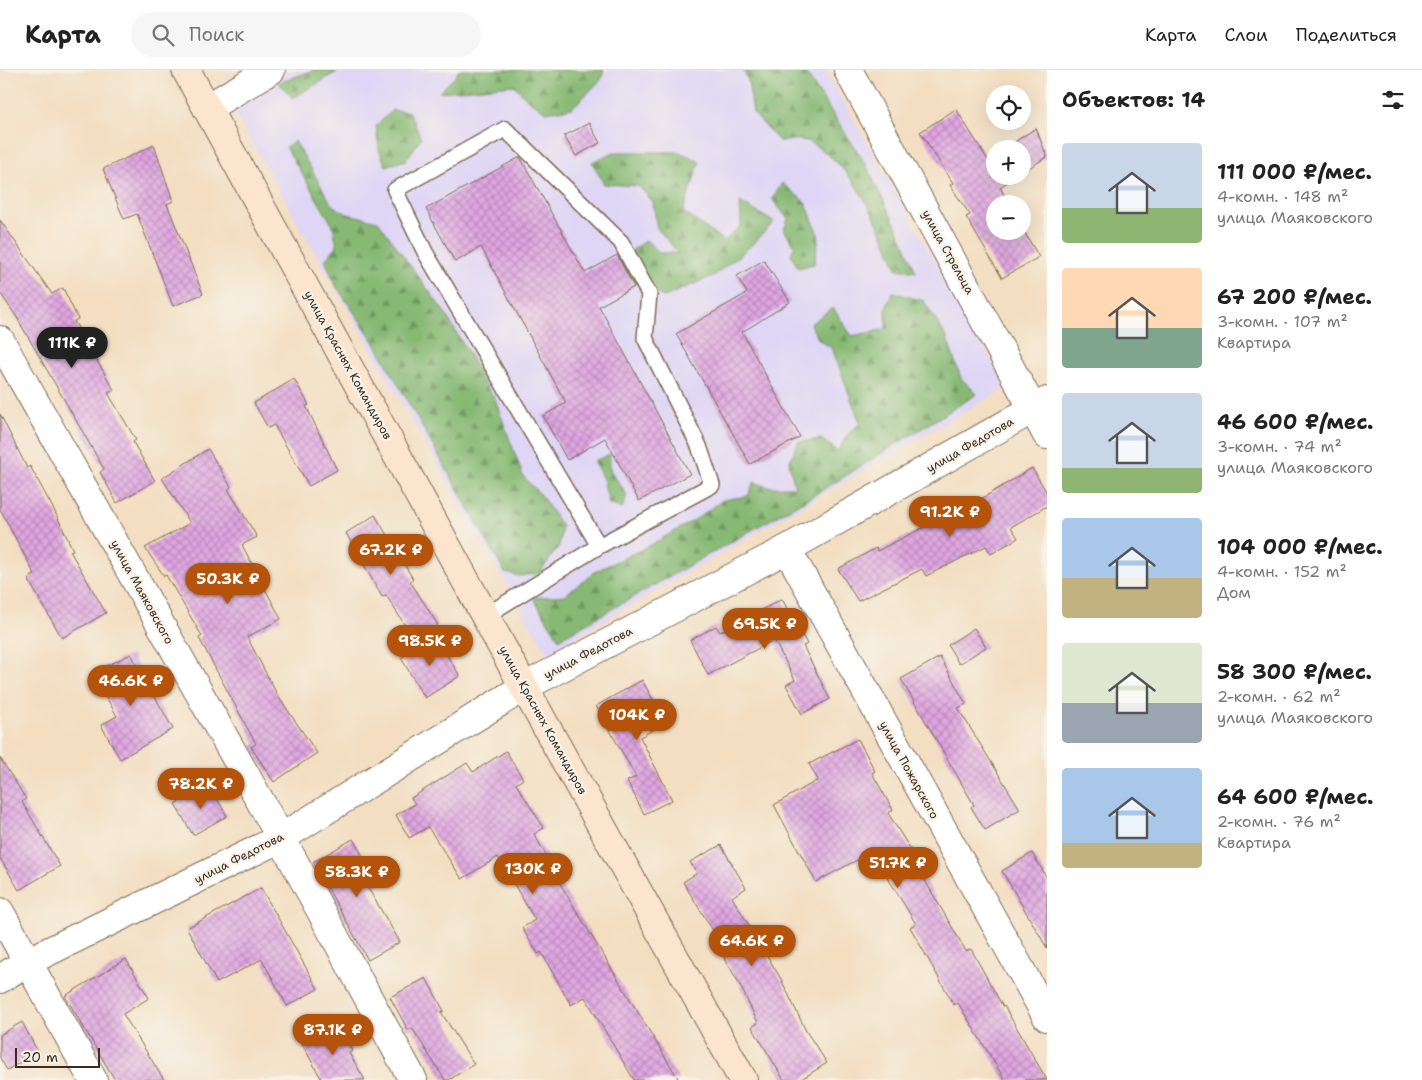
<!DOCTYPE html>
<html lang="ru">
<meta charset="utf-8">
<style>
:root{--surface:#fff;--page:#f6f6f6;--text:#222;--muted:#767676;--line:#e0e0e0;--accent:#b45309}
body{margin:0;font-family:"Shantell Sans",sans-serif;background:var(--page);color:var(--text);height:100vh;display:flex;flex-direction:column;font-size:19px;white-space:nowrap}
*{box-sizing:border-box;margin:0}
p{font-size:16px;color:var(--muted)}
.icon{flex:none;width:28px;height:28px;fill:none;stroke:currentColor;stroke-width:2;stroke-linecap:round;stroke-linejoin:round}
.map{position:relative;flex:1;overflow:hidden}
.drawer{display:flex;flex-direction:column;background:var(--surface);width:375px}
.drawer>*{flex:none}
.buttons{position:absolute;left:986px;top:15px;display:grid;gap:10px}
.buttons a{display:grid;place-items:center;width:45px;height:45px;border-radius:50%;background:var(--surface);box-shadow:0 5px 20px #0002;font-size:25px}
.scale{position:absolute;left:15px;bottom:12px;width:85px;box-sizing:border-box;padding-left:5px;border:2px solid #3b2a1e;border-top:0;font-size:14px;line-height:18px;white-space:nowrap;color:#3b2a1e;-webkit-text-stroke:4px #f7f3e8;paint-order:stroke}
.price{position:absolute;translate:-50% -42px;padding:0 11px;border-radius:18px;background:var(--accent);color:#fff;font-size:16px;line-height:32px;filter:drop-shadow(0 1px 2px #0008)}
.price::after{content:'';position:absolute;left:50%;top:30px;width:15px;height:11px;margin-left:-8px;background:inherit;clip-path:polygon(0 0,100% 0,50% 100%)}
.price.current{background:#222;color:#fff}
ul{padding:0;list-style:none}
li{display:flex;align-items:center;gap:15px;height:125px;padding:0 15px}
li span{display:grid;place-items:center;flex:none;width:140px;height:100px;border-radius:5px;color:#555}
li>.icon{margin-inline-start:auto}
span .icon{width:60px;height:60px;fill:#fffc;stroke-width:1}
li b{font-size:21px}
h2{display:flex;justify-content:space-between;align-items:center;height:60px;padding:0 15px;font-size:21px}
header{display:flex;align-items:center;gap:30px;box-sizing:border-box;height:70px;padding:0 25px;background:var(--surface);border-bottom:1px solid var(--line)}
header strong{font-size:24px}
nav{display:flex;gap:28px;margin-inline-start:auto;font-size:18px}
.search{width:350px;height:45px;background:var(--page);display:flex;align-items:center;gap:12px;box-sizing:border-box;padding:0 18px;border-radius:28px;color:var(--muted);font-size:19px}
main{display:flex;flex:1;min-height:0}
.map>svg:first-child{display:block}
.built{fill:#dfd5f5}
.forest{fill:url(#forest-firs);stroke:#617249}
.building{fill:url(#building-cross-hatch)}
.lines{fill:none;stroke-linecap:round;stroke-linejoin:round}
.lane-casing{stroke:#7b6957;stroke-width:18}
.street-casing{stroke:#7b6957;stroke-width:30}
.secondary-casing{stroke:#7b6957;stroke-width:30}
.lane{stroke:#fff;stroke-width:15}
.street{stroke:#fff;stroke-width:28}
.secondary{stroke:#fbe5cf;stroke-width:28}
.labels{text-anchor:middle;stroke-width:4.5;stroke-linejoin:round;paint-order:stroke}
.street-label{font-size:12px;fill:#3b2a1e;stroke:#f7f3e8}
</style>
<header>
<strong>Карта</strong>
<div class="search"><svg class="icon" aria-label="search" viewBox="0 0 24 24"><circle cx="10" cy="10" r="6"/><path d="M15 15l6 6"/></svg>Поиск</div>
<nav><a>Карта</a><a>Слои</a><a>Поделиться</a></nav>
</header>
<main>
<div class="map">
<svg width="1047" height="1010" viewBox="0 0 1047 1010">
<defs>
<pattern id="forest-firs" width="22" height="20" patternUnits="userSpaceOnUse" patternTransform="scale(1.25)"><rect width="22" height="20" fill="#87b974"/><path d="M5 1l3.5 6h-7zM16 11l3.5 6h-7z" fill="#70975f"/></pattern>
<pattern id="building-cross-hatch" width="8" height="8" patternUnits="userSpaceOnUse" patternTransform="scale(1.25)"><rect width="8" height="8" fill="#dfa6e1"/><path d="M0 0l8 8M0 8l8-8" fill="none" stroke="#b687b6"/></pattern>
</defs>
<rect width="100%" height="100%" fill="#f7f3e8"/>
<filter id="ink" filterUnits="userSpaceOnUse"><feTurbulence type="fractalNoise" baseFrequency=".02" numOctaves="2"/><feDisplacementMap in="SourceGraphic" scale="10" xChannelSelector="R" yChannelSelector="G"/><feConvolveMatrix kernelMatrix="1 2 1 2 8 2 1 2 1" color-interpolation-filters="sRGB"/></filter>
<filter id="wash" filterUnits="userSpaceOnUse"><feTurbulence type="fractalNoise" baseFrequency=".0096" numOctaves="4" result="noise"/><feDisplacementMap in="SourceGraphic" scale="20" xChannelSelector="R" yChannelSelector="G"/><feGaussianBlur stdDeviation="1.12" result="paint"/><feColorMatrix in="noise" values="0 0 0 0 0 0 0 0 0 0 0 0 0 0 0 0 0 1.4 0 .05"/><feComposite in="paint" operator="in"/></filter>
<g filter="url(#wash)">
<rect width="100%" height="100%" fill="#f3dec1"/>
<path class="built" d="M 287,0 L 825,0 L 1008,317 L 547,584 L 229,33 Z"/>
<g class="forest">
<path d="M 314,0 L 340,0 L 293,28 L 278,13 Z"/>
<path d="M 458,0 L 604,0 L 601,10 L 572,38 L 546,42 L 528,30 L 514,15 L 439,22 L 457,5 Z"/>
<path d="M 743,0 L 804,0 L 865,93 L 902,168 L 916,202 L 897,199 C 880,156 854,94 809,72 C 802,68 787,71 779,71 L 753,43 L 748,10 Z"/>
<path d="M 392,40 L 409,42 L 421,68 L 406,90 L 386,96 L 379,80 L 376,56 Z"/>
<path d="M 295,71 L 332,135 L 347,144 L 378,151 L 445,243 L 472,289 L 483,312 L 495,329 L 523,406 L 542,427 L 562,456 L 559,476 L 540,503 L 520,506 L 505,503 L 373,270 L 336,216 L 325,190 L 337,176 L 333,156 L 286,77 Z"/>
<path d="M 614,82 L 679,82 L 700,91 L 683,142 L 724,171 L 741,156 L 740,132 L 774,152 L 753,174 L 715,205 L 664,227 L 636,214 L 618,191 L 646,170 L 660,183 L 678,183 L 657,158 L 653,132 L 639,116 L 604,114 L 592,92 Z"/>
<path d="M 782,113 L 806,133 L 819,167 L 814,194 L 798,198 L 791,184 L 795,176 L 784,160 L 788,149 L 772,129 Z"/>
<path d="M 893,222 L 924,231 L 946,266 L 961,308 L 977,324 L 821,421 L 559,569 L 533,528 L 565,525 L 596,501 L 649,476 L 696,449 L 723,430 L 748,426 L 754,412 L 769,417 L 795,417 L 789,393 L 798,372 L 821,369 L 838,381 L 848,364 L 860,353 L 832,278 L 819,270 L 810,254 L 833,238 L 852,266 L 886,259 L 886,237 Z"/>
<path d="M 610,384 L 610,400 L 627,425 L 622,439 L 609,434 L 603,409 L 594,391 Z"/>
</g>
<g id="blocks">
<g class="building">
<path d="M 956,39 L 988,90 L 995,85 L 995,106 L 1017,106 L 1000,117 L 1009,134 L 995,134 L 995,161 L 1022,161 L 1022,158 L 1039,187 L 1002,208 L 966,147 L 970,145 L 950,115 L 953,113 L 920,62 Z"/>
<path d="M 589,53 L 600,73 L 576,86 L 564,66 Z"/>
<path d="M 1036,58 L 1047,87 L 1022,102 L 1022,79 L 1004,79 Z"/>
<path d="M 154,75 L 173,131 L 167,134 L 203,224 L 173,236 L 137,144 L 124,149 L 103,99 Z"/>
<path d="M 520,87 L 585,203 L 617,185 L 634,217 L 599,236 L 690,404 L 639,431 L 605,368 L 567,390 L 543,346 L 566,333 L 481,177 L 455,192 L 426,139 Z"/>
<path d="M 0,150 L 52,224 L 63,218 L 78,249 L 74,251 L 114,320 L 108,323 L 136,370 L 133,372 L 155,411 L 117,433 L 100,402 L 104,399 L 16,246 L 0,223 Z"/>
<path d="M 764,190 L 790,232 L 742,262 L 800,367 L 750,394 L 676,264 L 747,223 L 737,206 Z"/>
<path d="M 294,309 L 309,335 L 306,336 L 337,400 L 309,416 L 274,355 L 268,358 L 254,333 Z"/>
<path d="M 0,344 L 27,398 L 30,396 L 54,440 L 73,480 L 70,481 L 106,543 L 62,568 L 29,511 L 30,507 L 35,505 L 0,439 Z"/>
<path d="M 208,379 L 231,417 L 228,419 L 257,467 L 242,475 L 281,549 L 247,567 L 278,626 L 317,683 L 274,712 L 251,677 L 256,674 L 199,568 L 202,566 L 166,505 L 164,506 L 145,478 L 190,453 L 162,408 Z"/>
<path d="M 1032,398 L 1047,423 L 1047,436 L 1011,457 L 1018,468 L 991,484 L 986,476 L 926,506 L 922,499 L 858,531 L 838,499 L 876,478 L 877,481 L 938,450 L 940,454 Z"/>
<path d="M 375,445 L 413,509 L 410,511 L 438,555 L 414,570 L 386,525 L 382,527 L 346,463 Z"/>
<path d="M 782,529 L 807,574 L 803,576 L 830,629 L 802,644 L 786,615 L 795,610 L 774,570 L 708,605 L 690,570 L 716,556 L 720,562 Z"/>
<path d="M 974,558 L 986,577 L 959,594 L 948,575 Z"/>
<path d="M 435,567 L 460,606 L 425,628 L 401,588 Z"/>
<path d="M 131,584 L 173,659 L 120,689 L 101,655 L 117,646 L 92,603 Z"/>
<path d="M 940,587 L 966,634 L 958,638 L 1020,739 L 985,760 L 971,737 L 974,735 L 901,609 Z"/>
<path d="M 642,610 L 666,653 L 640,667 L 672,730 L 644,744 L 627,711 L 636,707 L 596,636 Z"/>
<path d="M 858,669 L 875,701 L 872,703 L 893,740 L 888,743 L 927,806 L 924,809 L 966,881 L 971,879 L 1003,937 L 1004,936 L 1047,1010 L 1005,1010 L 958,933 L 954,935 L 910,857 L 916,854 L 872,782 L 816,812 L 774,735 L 818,710 L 809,694 Z"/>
<path d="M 506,681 L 523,709 L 516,714 L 544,758 L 534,764 L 555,800 L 553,802 L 679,1010 L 634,1010 L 585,927 L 571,935 L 541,882 L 538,884 L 522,858 L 535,850 L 498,787 L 462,809 L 428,757 L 409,768 L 396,745 L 415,734 L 411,728 L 467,693 L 473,702 Z"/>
<path d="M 0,688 L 26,729 L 22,732 L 60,796 L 19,820 L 0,788 Z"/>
<path d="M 209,715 L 227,746 L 193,765 L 175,734 Z"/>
<path d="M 353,769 L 378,812 L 368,818 L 400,872 L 368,890 L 313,792 Z"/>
<path d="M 721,775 L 746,818 L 732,827 L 781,909 L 806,961 L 827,993 L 800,1010 L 784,1010 L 752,957 L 758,953 L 739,913 L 713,869 L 717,867 L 683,812 L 697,803 L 690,792 Z"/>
<path d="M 1032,783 L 1047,808 L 1047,878 L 1002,801 Z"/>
<path d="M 261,818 L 318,919 L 287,936 L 262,889 L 217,913 L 187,858 Z"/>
<path d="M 126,889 L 149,928 L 123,944 L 164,1010 L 115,1010 L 65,926 Z"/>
<path d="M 426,908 L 444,941 L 441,942 L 474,994 L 449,1010 L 445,1010 L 412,958 L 408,960 L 390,927 Z"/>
<path d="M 22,952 L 38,982 L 7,1000 L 0,988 L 0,965 Z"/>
<path d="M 338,955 L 352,981 L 349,983 L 365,1010 L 322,1010 L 302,974 Z"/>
</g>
</g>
</g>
<g filter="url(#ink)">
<use href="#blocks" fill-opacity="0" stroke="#7b6957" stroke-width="1"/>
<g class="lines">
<defs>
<path id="lane" d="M 485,546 L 599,476 L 425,182 L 395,120 L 505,59 L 621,172 L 649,224 L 645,268 L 699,376 L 712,415 L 599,476"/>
<g id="street">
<path d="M 848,0 L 1047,365"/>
<path d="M 207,38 L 271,0"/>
<path d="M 0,270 L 281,768 L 413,1010"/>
<path d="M 787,479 L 1047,947"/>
<path d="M 0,842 L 93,1010"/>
<path d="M 0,909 L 27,892 L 281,768 L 524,617 L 787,479 L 1047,331"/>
</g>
<path id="secondary" d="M 186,0 L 524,617 L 743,1010"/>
</defs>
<use href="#lane" class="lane-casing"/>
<use href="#street" class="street-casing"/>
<use href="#secondary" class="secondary-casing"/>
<use href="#lane" class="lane"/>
<use href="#street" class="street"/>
<use href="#secondary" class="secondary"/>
</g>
</g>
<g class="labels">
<g class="street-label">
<text transform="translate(948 182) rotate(61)" y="4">улица Стрельца</text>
<text transform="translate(348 295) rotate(61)" y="4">улица Красных Командиров</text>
<text transform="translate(970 375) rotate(-30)" y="4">улица Федотова</text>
<text transform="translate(142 522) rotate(61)" y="4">улица Маяковского</text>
<text transform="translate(588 583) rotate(-28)" y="4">улица Федотова</text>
<text transform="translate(543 650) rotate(61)" y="4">улица Красных Командиров</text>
<text transform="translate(909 700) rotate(61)" y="4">улица Пожарского</text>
<text transform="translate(239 788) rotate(-27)" y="4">улица Федотова</text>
</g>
</g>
</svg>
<div class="buttons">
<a><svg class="icon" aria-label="locate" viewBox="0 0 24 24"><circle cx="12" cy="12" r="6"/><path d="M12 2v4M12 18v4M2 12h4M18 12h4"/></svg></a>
<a>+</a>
<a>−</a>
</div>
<div class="scale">20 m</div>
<b class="price current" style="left:72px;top:299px">111K ₽</b>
<b class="price" style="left:950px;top:468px">91.2K ₽</b>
<b class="price" style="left:391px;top:506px">67.2K ₽</b>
<b class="price" style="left:228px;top:535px">50.3K ₽</b>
<b class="price" style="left:765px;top:580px">69.5K ₽</b>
<b class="price" style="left:430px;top:597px">98.5K ₽</b>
<b class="price" style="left:131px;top:637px">46.6K ₽</b>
<b class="price" style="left:637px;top:671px">104K ₽</b>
<b class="price" style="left:201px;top:740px">78.2K ₽</b>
<b class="price" style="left:898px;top:819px">51.7K ₽</b>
<b class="price" style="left:533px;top:825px">130K ₽</b>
<b class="price" style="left:357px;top:828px">58.3K ₽</b>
<b class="price" style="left:752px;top:897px">64.6K ₽</b>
<b class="price" style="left:333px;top:986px">87.1K ₽</b>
</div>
<section class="drawer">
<h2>Объектов: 14<svg class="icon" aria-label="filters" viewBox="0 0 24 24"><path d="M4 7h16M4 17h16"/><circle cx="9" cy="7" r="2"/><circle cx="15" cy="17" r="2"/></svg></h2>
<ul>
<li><span style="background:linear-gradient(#c9d6e8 65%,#8fb573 0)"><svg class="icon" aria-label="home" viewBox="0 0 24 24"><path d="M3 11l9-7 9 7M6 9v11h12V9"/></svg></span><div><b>111 000 ₽/мес.</b><p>4-комн. · 148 m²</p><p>улица Маяковского</p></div></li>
<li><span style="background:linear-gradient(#ffd9b3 60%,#7fa58c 0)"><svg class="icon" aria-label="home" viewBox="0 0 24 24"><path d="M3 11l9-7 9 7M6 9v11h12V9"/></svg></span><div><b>67 200 ₽/мес.</b><p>3-комн. · 107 m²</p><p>Квартира</p></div></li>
<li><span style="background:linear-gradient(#c9d6e8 75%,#8fb573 0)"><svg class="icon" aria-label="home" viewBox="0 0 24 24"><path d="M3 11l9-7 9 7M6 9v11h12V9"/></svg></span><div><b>46 600 ₽/мес.</b><p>3-комн. · 74 m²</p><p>улица Маяковского</p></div></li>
<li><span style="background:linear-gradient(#a9c7e8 60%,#c2b280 0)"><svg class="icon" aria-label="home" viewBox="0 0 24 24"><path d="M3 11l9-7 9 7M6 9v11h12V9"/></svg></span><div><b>104 000 ₽/мес.</b><p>4-комн. · 152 m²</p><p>Дом</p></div></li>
<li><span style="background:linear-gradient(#dfe7d0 60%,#9aa5b1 0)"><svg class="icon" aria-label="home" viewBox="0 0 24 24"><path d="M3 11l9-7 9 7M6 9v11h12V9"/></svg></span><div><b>58 300 ₽/мес.</b><p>2-комн. · 62 m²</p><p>улица Маяковского</p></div></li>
<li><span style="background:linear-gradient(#a9c7e8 75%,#c2b280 0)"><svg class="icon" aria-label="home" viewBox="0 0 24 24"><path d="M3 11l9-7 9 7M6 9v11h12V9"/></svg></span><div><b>64 600 ₽/мес.</b><p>2-комн. · 76 m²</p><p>Квартира</p></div></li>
</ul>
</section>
</main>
